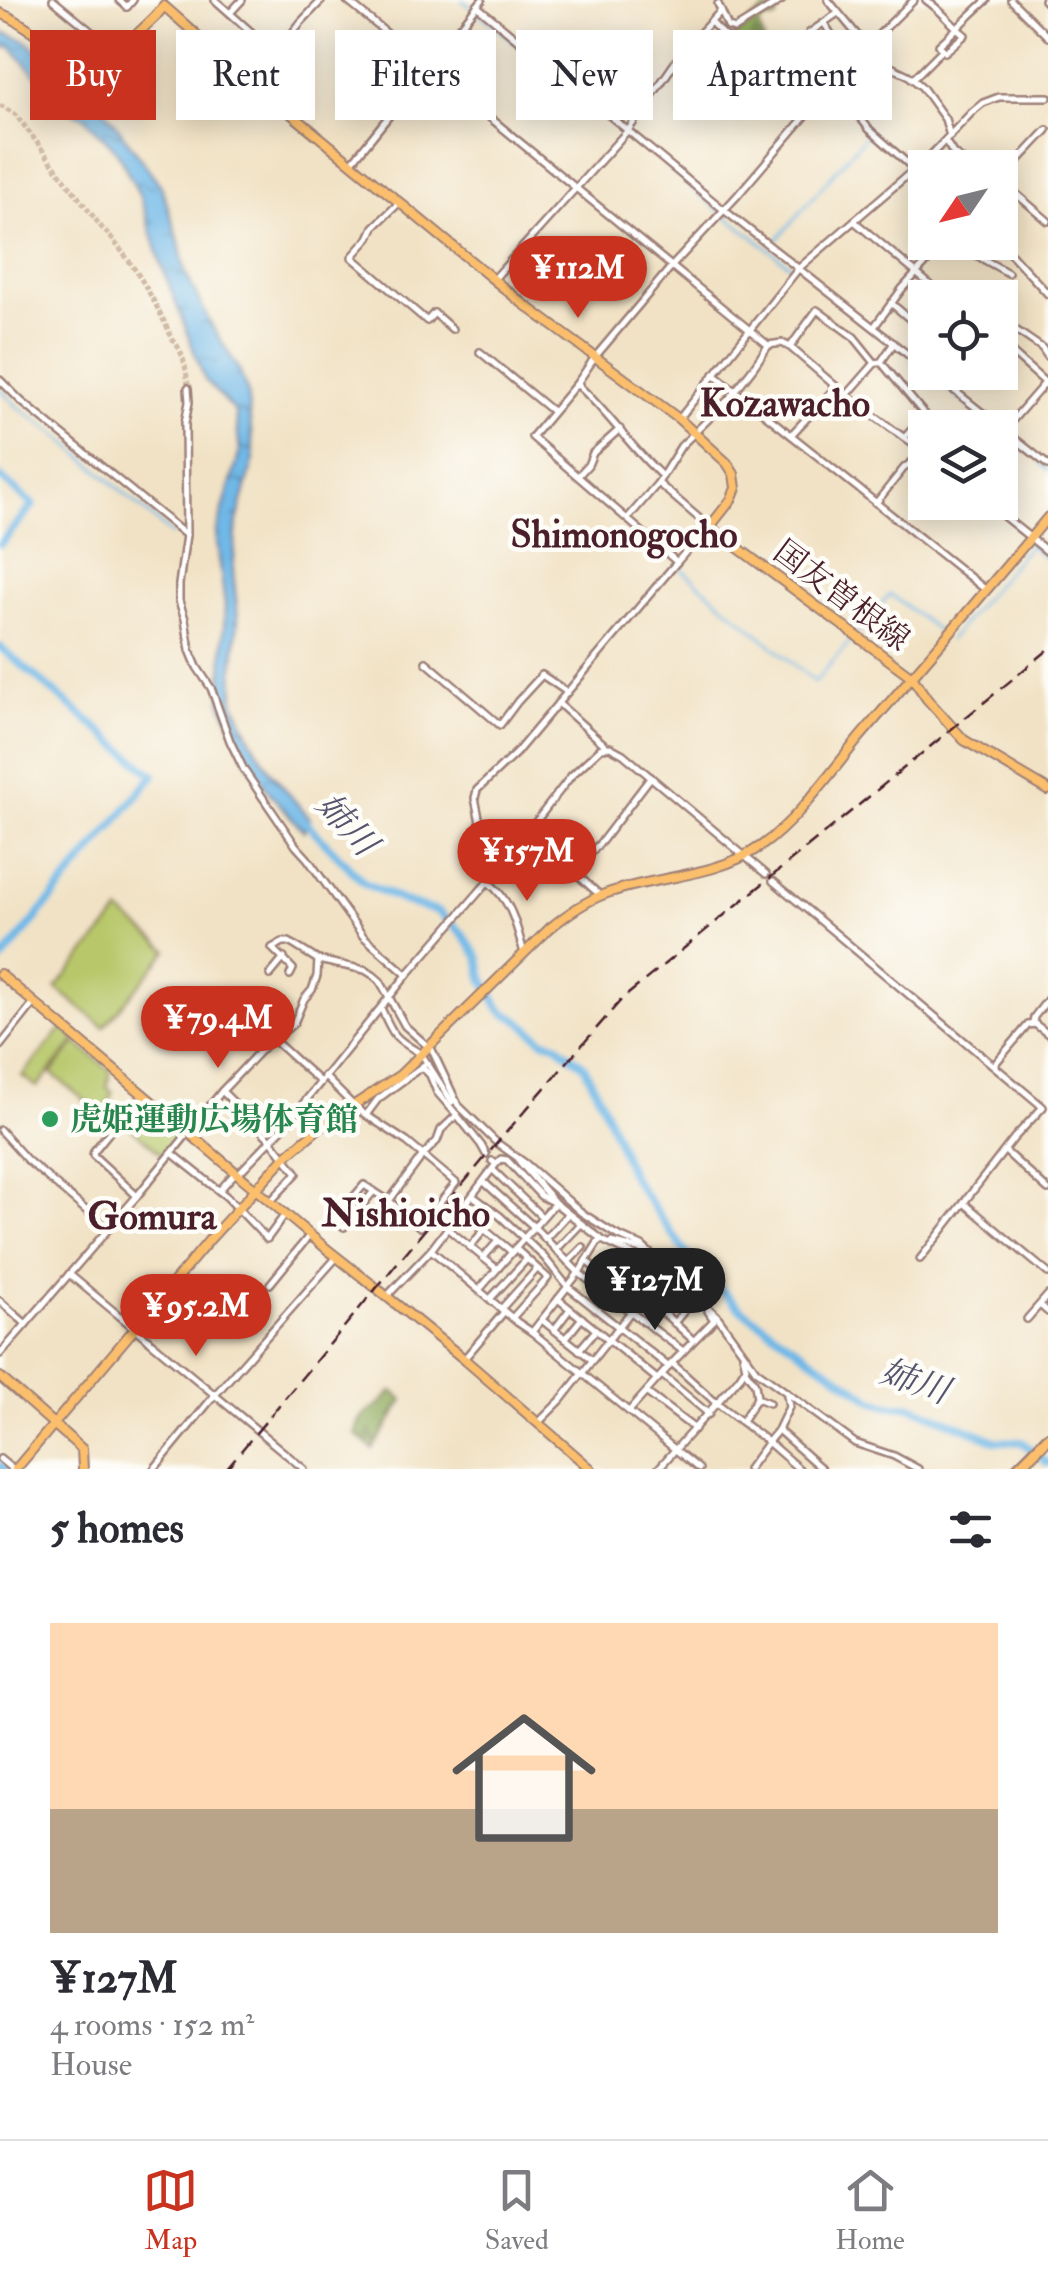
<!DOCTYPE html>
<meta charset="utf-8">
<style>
:root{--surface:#fff;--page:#f7f7f7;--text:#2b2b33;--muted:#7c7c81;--line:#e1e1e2;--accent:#c8321e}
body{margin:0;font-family:"IM FELL Double Pica","Noto Serif JP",serif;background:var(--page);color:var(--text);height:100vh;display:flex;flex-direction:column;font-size:38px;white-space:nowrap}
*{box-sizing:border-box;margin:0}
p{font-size:32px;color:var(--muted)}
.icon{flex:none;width:55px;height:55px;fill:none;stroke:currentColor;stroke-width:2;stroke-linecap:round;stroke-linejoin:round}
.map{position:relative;height:1469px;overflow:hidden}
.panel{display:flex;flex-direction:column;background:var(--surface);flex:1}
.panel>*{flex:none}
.top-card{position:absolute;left:30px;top:30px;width:990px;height:90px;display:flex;gap:20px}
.needle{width:65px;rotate:235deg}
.tools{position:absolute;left:908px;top:150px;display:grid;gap:20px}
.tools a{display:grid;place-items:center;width:110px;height:110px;border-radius:0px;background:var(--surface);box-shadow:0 5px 25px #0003;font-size:50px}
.price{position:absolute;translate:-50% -85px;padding:0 22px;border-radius:35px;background:var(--accent);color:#fff;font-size:32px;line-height:65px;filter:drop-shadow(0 2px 5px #0008)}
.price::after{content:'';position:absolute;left:50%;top:60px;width:30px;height:22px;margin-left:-15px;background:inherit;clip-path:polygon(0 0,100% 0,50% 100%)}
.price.active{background:#222;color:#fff}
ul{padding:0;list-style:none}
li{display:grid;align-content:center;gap:20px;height:530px;padding:0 50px}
li span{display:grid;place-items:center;height:310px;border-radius:0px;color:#555}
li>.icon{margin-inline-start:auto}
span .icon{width:180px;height:180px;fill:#fffc;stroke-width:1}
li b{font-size:42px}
h2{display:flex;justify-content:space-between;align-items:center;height:120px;padding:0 50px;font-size:42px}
.pill{padding:0 35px;border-radius:0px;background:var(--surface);box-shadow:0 5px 25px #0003;font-size:35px;line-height:90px}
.pill.active{background:var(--accent);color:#fff}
.tab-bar{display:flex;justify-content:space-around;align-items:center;height:140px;border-top:2px solid var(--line);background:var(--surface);font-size:28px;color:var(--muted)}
.tab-bar a{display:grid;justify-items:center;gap:5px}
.tab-bar .active{color:var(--accent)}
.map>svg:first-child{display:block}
.grass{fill:#b7c769;stroke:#80734a;stroke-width:2.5}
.forest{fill:url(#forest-firs);stroke:#6e6644;stroke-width:2.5}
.water{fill:url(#water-ripples);stroke:#5c6c89;stroke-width:2.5}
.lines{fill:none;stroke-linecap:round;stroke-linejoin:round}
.stream{stroke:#6fb8e7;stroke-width:2.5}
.river{stroke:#6fb8e7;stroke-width:8}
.minor-tunnel{stroke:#d0bba6;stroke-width:5;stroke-dasharray:5 2.5;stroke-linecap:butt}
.minor-casing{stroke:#9e8078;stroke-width:10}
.major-casing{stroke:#9e8078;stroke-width:12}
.highway-casing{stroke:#9e8078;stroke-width:15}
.minor{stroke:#fff;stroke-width:5}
.major{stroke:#fabe6d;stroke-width:8}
.highway{stroke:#fabe6d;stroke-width:10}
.rail{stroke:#4a1f2b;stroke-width:2.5;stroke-dasharray:15 8;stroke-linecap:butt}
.leisure-dot{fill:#2e9e5b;stroke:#fdfcf7;stroke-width:4}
.labels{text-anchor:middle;stroke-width:9;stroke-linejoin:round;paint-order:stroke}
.street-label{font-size:32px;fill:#4a1f2b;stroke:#fdfcf7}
.leisure-label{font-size:32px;font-weight:bold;fill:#27864d;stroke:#fdfcf7;text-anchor:start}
.water-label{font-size:35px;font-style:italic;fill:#57556d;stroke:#fdfcf7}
.quarter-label{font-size:38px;font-weight:bold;fill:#4a1f2b;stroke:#fdfcf7}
</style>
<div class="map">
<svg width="1048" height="1469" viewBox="0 0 1048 1469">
<defs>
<pattern id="forest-firs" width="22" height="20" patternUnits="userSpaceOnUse" patternTransform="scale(2.5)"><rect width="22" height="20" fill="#91ac5d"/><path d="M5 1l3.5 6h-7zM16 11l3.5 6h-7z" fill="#788b4d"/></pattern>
<pattern id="water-ripples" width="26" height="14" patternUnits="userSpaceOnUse" patternTransform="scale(2.5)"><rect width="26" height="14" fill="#6fb8e7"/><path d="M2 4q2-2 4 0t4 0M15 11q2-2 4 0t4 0" fill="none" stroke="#5d95bb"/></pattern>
</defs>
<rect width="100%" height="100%" fill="#fdfcf7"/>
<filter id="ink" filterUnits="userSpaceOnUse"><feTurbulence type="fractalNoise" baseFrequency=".01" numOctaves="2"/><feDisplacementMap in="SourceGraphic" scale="20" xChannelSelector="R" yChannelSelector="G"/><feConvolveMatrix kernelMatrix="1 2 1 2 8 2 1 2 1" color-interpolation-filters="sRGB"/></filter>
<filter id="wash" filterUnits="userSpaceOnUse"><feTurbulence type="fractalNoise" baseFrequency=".0048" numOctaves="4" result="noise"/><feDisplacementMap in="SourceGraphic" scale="40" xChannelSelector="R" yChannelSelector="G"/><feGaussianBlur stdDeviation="2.25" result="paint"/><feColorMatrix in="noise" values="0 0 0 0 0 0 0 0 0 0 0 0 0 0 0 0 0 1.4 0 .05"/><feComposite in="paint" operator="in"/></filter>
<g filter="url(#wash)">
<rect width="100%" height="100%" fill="#f1e2c5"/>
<g class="grass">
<path d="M 120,912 L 168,950 L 104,1027 L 56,988 Z"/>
<path d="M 62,1028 L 76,1040 L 37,1087 L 22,1076 Z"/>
<path d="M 76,1043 L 111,1071 L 107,1087 L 112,1092 L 112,1097 L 107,1103 L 112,1108 L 108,1112 L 100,1113 L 51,1073 Z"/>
<path d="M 140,1098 L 181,1133 L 163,1156 L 121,1119 L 129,1111 L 131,1113 L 134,1110 L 132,1107 Z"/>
</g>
<g class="forest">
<path d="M 766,10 L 776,10 L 778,12 L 776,19 L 763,20 L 759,26 L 766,47 L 766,59 L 762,59 L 754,46 L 748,46 C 749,60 765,63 776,71 L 792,67 L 804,59 L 806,64 L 804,71 L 768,95 L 765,94 L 732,37 L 752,24 L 751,20 Z"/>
<path d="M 393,1391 L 404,1400 L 373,1449 L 356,1435 C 359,1412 367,1415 381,1403 C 385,1399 388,1394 393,1391 Z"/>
</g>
<path class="water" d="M 0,32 L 25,40 L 100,103 L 161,186 L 178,238 L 185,272 L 210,323 L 239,370 L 247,391 L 254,459 L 237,521 L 233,571 L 238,619 L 233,669 L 234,702 L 252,741 L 271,772 L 310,819 L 304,831 L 272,796 L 247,761 L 221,701 L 225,605 L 216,534 L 240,451 L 235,412 L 205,380 L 162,266 L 140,196 L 116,150 L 83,116 L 67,110 L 11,47 L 0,47 Z"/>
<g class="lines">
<g class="stream">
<path d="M 462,0 L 609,118"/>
<path d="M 665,165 L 721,212 L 792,267"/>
<path d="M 774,243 L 868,133"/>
<path d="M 911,360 L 925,371"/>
<path d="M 926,372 L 984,418"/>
<path d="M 0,389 L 17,406 L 60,437 L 172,535"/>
<path d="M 1040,462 L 1048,470"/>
<path d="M 678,566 L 815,682 L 853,638"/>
<path d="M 858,632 L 890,594 L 943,635"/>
<path d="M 949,640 L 1032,542"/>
</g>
<g class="river">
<path d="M 0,477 L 33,505 L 0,544"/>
<path d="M 1031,543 L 1048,557"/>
<path d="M 0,647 L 151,773"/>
<path d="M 301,817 L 364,883 L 405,902 L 438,912 L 461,932 L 479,958 L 483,978 L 499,1008 L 506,1014 L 516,1018 L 544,1041 L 556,1044 L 584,1066 L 600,1098 L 632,1177 L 693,1263 L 742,1310 L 874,1401 L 891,1406 L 911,1406 L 996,1441 L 1022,1442 L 1048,1463"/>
<path d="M 0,962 L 154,775"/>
<path d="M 0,1465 L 5,1469"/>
</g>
</g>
</g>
<g filter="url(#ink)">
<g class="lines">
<path class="minor-tunnel" d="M 0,105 L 16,115 L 102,228 C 134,262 153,297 173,340 C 184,352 187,372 188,388"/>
<defs>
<g id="minor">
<path d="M 53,0 L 116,52"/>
<path d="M 119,0 L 127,7 L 133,0"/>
<path d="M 215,0 L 275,53"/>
<path d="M 346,0 L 768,345 L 782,343 L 790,347 L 847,396 L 925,453"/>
<path d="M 828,0 L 858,36 L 876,47 L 889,66 L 908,75 L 922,87 L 945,119 L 950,136"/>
<path d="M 926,0 C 941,10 951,24 965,35 L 945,52 L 939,45 C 956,30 970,15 987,0"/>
<path d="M 1011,0 L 1048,37"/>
<path d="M 1044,0 L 1048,4"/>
<path d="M 718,4 L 728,27 L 735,29 L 782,0"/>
<path d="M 477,6 L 724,210 L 925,368"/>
<path d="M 230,13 L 242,0"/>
<path d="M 711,22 L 725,37 L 732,39 L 764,95 L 768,96 L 803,75 L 826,93"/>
<path d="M 824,23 L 838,45 L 837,48 L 823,57 L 808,36 L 809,33 L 838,13"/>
<path d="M 913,79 L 943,49"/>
<path d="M 253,82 L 301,22 L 322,0"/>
<path d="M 830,89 L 852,107 L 869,129 L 914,169"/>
<path d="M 1047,130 L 1000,180 L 1048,221"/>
<path d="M 946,142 L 953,153 L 972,168"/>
<path d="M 352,162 L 482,0"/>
<path d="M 400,202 L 374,227 L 369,238 L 352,257 L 427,321 L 434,313 L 452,329"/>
<path d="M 854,221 L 946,298"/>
<path d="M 959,242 L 974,254 L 1008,273"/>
<path d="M 1000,242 L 1048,294"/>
<path d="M 494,279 L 629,129 L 683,51 L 721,11"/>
<path d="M 891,303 L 919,327 L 925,323"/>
<path d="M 1000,319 L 1042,348 L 1048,357"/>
<path d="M 874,327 L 902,289 L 945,242"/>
<path d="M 1000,342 L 1048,385"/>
<path d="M 790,347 L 817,310 L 854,337 L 875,363"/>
<path d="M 480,352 L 552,411"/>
<path d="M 881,362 L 925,415 L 905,437"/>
<path d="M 931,372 L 1048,465"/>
<path d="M 714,374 L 986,590"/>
<path d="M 0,380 L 22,402 L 186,535"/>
<path d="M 578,382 L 580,387 C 610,415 632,449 662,476"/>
<path d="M 188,388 L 189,402 L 185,423 L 186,535 L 179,584 L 179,601 L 185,619 L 190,650 L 197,667 L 211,688 L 230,741 L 244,770 L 296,846 L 307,858 L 363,936 L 407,975"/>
<path d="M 847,395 L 875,363 L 881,362 L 894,343"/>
<path d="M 679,419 L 799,268 L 932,154 L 972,112 L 983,103 L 999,97 L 1048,97"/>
<path d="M 1005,429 L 1045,383"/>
<path d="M 791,435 L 836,387"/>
<path d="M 578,476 L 588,465 L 593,453 L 620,429"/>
<path d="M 986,502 L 1048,552"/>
<path d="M 876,503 L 904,468 L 924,453"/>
<path d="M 628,518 L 658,483"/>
<path d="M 708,526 L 658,483 L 681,446 L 729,399 L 753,368 L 768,346"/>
<path d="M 712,527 L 708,526 L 677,562 L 532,437 L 578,382 L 595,357 L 671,267 L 737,196 L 856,57 L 914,0"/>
<path d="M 426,662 L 500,725 L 518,701 L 542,675 L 567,692"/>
<path d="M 558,703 L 606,746"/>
<path d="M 526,834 L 570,874 L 602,841 L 651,777"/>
<path d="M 504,863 L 485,846 L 475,798 L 477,790 L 516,753 L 677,562"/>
<path d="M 573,871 L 601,896"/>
<path d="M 773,881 L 1043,1107 L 1014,1138 L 920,1259"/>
<path d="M 488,882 C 512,901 516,925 524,953"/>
<path d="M 270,975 L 284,958"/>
<path d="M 290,975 L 293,969 L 272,948 L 283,942 L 289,942 L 318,960"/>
<path d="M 222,993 L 319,1081"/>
<path d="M 381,1008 C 393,1035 393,1037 418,1052"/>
<path d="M 1033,1023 L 1034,1017 L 1048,999"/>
<path d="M 274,1040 L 294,1023 L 304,999 L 312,990 L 317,976 L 318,960 L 365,970 L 373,975 L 380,981 L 405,1026 L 432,1050 L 458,1105 L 497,1143 L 525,1163 L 582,1213 L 615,1234 L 642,1246 L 663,1265 L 717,1316 L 756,1370 L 855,1443 L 894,1456 L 918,1469"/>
<path d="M 0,1046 L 34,1003"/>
<path d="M 424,1058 L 452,1102"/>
<path d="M 994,1065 L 1028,1025 L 1035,1024 L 1048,1034"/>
<path d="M 324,1076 L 357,1109 L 407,1142 L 456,1183 L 420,1227 L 389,1201 L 423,1155 L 437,1141 L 441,1130 L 457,1115 L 437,1092 L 430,1075 L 422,1067"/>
<path d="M 222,1091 L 270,1139 L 297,1173 L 271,1201"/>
<path d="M 366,1115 L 378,1099 L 424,1065"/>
<path d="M 457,1115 L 481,1145 L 486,1154"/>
<path d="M 119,1120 L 94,1151 L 93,1155 L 137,1196"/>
<path d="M 0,1130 L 27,1160 L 108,1229"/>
<path d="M 1005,1151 L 1048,1190"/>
<path d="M 172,1153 L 227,1197 L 267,1239 L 286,1213"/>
<path d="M 519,1161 L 555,1203 L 601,1239"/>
<path d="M 493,1170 L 542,1217"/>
<path d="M 238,1174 L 290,1120 L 407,975 L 504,863 L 571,776 L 601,748 L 610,747 L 623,754 L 766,874"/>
<path d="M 484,1182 L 534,1227 L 579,1273 L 683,1351"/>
<path d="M 219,1191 L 236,1172"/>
<path d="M 374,1191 L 344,1227 L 335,1219 L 364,1185 L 389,1201"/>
<path d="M 473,1196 L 500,1216 L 544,1257 L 568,1287 L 669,1367"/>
<path d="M 964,1203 L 1048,1273"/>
<path d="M 461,1210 L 512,1252"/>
<path d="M 447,1228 L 497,1269"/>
<path d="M 545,1239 L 568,1214"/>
<path d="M 612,1242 L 645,1251"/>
<path d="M 470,1247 L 484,1230"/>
<path d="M 431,1250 L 517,1322 L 532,1332"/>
<path d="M 556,1250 L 581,1224"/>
<path d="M 483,1258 L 498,1241"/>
<path d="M 586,1261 L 638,1302"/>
<path d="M 568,1262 L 583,1247"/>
<path d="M 69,1274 L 304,1469"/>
<path d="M 659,1276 L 642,1259 L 600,1239 L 580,1271 L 532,1332 L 699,1469"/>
<path d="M 658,1277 L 674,1290 L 689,1305 L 674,1323"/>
<path d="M 270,1284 L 309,1236"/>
<path d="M 479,1290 L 555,1203 L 541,1196 L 507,1160 L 501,1159 L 496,1164 L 492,1161"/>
<path d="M 644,1295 L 693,1340"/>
<path d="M 387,1296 L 431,1250 L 496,1164"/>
<path d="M 490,1299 L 527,1259"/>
<path d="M 558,1299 L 657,1379"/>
<path d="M 0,1301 L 26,1324"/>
<path d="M 1040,1305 L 1048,1312"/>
<path d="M 501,1309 L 537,1269"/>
<path d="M 513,1317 L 548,1278 L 515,1248"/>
<path d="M 1027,1319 L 1048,1295"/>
<path d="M 542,1320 L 591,1359"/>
<path d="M 554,1330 L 570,1309"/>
<path d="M 565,1339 L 582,1318"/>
<path d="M 579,1350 L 596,1330"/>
<path d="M 0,1354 L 137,1196 L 222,1091 L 273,1037"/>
<path d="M 464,1359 L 504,1312"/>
<path d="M 672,1363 L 714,1320 L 708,1311"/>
<path d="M 745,1370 L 755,1384 L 757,1398"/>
<path d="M 662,1375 L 709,1414"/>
<path d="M 647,1393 L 695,1429"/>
<path d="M 787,1395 L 789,1407 L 778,1430 L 822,1469"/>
<path d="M 630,1410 L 672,1363 L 713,1400 L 768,1442 L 748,1469"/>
<path d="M 742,1421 L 757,1398 L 769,1403"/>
<path d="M 538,1423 L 561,1400 L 659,1276 L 662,1275 L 685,1294 L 693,1296"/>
<path d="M 778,1430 L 768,1442 L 799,1469"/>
<path d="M 0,1459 L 12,1469"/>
<path d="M 154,1469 L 214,1396 L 337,1257"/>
<path d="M 658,1469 L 739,1378 L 746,1367 L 743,1355"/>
</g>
<g id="major">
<path d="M 0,13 C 34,26 61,57 88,81 L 156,16 L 164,6 L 223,58 L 521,302 L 679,419 L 727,463 L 734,474 L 736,488 L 731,500 L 712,524 L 714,530 L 912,677 L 927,699 L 964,740 L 1048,790"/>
<path d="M 0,974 L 328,1250 L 375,1287"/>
<path d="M 380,1291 L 464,1359 L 591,1469"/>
<path d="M 0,1377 L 82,1449 L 83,1469"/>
<path d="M 16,1469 L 211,1238 L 286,1156 L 319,1128 L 400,1075 L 550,928 C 566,915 582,903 602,895 C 655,875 713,879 761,846 C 797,821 831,772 859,738 C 922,665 986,591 1048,517"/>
</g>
<path id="highway" d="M 1017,1469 L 1048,1438"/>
</defs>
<use href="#minor" class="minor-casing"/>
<use href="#major" class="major-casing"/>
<use href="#highway" class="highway-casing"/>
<use href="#minor" class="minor"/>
<use href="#major" class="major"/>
<use href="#highway" class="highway"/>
<path class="rail" d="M 226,1469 L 497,1143 L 622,999 L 1048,650"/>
</g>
</g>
<circle class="leisure-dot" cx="50" cy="1119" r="10"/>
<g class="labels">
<g class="street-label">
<text transform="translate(842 595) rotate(37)" y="11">国友曽根線</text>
</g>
<g class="leisure-label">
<text x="70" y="1130">虎姫運動広場体育館</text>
</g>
<g class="water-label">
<text transform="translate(347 824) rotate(47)" y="12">姉川</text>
<text transform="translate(915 1381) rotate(19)" y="12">姉川</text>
</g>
<g class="quarter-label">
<text x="785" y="416">Kozawacho</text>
<text x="624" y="547">Shimonogocho</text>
<text x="406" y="1226">Nishioicho</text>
<text x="152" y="1229">Gomura</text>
</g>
</g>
</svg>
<div class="tools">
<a><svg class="needle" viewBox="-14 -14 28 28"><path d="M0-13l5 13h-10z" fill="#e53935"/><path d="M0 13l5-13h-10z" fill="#7c7c81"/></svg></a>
<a><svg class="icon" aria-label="locate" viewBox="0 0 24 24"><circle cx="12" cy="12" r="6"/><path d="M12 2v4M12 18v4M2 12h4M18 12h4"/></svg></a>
<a><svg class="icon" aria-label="layers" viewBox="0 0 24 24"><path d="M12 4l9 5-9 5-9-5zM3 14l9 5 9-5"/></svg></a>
</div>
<b class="price" style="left:578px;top:321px">¥112M</b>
<b class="price" style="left:527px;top:904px">¥157M</b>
<b class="price" style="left:218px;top:1071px">¥79.4M</b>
<b class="price active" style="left:655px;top:1333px">¥127M</b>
<b class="price" style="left:196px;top:1359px">¥95.2M</b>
<div class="top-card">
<a class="pill active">Buy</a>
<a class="pill">Rent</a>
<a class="pill">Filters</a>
<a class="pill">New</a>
<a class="pill">Apartment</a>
</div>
</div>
<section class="panel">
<h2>5 homes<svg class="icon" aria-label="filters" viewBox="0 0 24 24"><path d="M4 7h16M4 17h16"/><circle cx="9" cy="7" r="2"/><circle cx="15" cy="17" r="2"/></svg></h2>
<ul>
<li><span style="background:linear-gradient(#ffd9b3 60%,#b9a48a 0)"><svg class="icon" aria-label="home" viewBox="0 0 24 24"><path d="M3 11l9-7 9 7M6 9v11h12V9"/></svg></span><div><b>¥127M</b><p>4 rooms · 152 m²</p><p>House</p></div></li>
</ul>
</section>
<nav class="tab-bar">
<a class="active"><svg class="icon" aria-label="map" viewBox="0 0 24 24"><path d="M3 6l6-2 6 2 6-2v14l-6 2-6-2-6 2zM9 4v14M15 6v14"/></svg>Map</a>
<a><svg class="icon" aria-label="saved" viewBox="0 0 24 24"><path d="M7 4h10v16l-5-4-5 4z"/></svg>Saved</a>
<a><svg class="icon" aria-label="home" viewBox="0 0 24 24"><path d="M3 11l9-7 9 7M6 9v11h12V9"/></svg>Home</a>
</nav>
